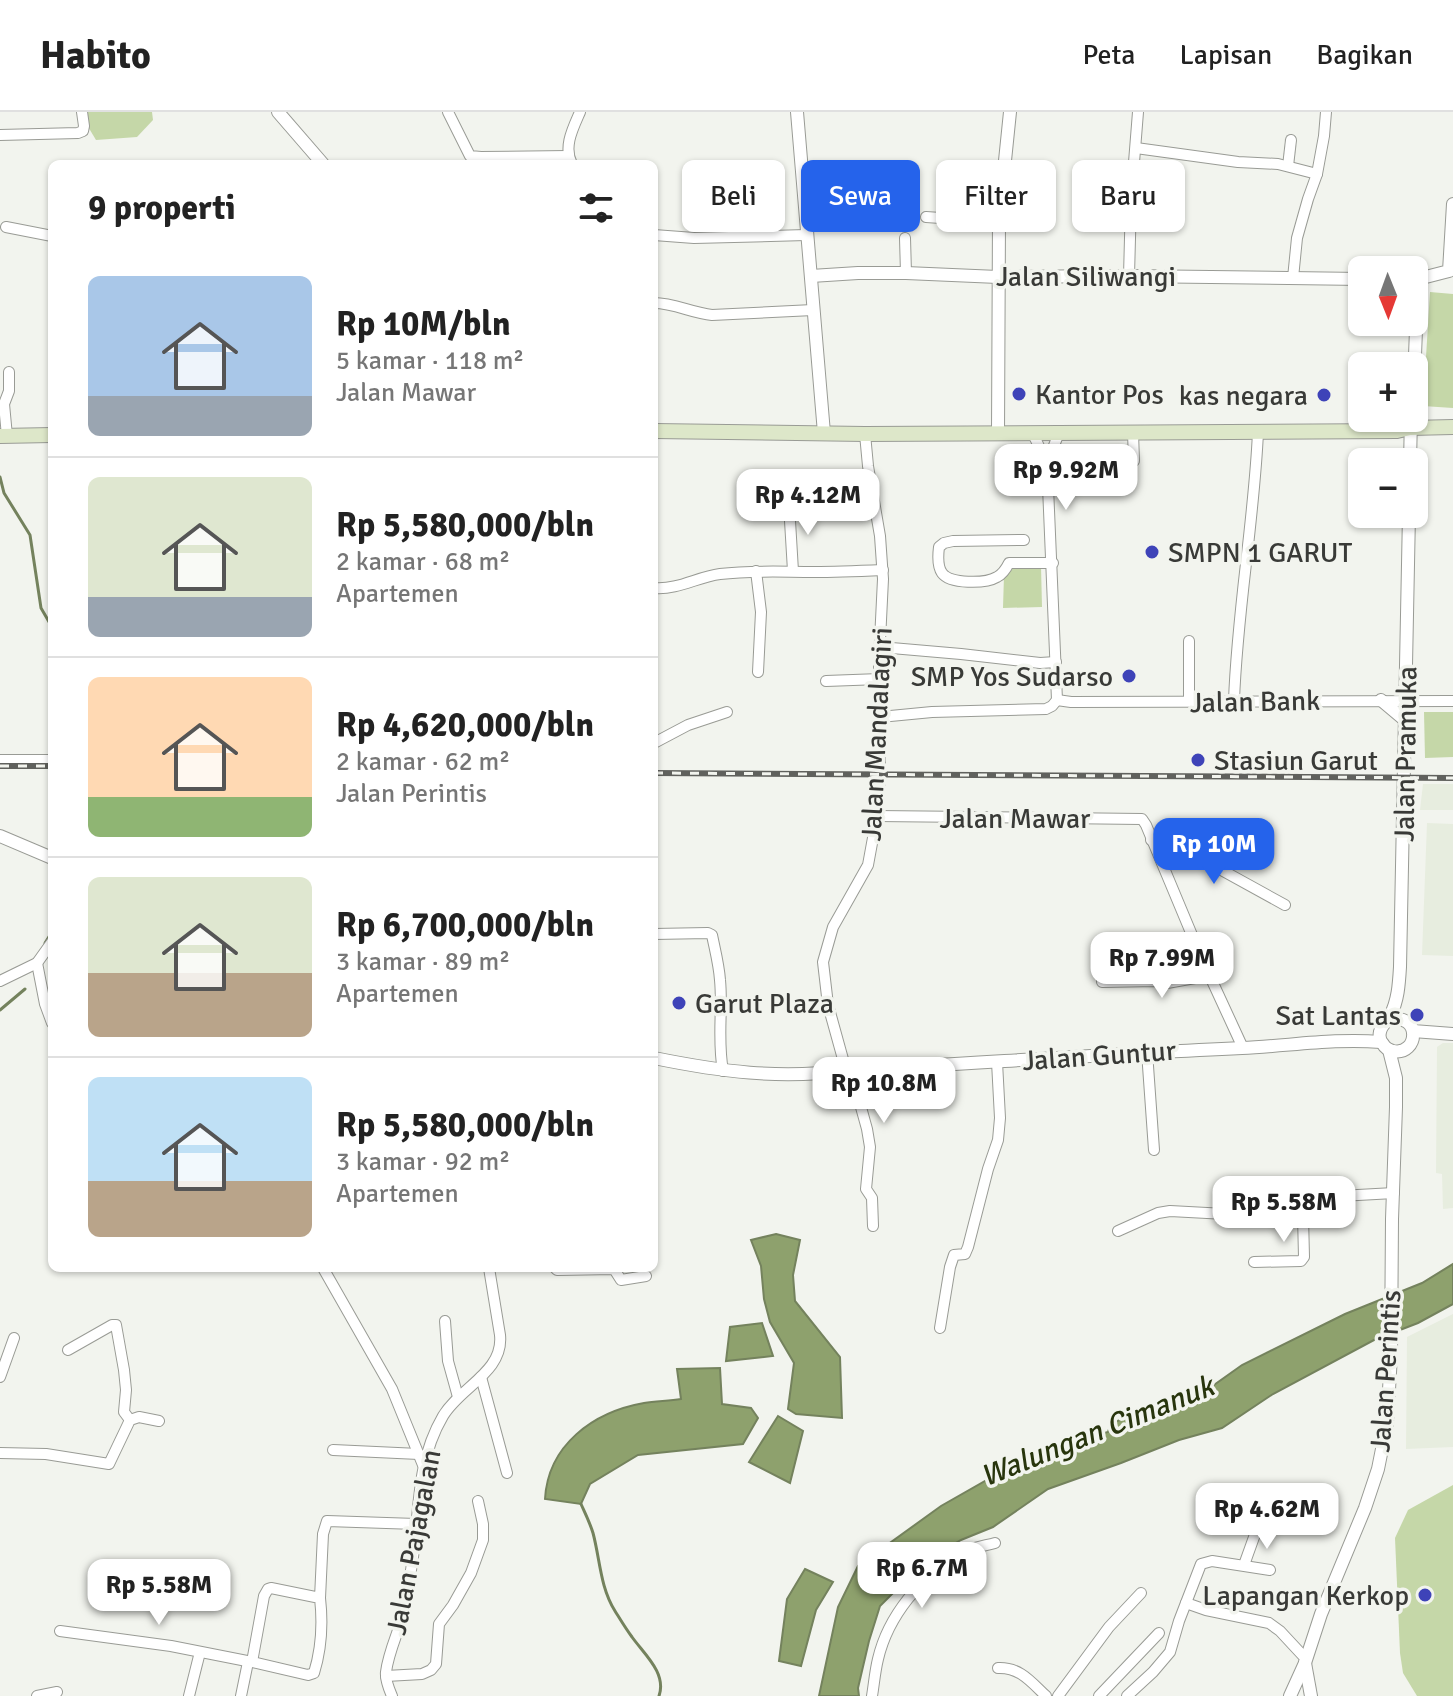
<!DOCTYPE html>
<html lang="id">
<meta charset="utf-8">
<style>
:root{--surface:#fff;--page:#f6f6f6;--text:#222;--muted:#767676;--line:#e0e0e0;--accent:#2563eb}
body{margin:0;font-family:Signika,sans-serif;background:var(--page);color:var(--text);height:100vh;display:flex;flex-direction:column;font-size:30px;white-space:nowrap}
*{box-sizing:border-box;margin:0}
p{font-size:26px;color:var(--muted)}
.icon{flex:none;width:44px;height:44px;fill:none;stroke:currentColor;stroke-width:2;stroke-linecap:round;stroke-linejoin:round}
.map{position:relative;flex:1;overflow:hidden}
.side{position:absolute;left:48px;top:48px;width:610px;height:1112px;display:flex;flex-direction:column;background:var(--surface);border-radius:12px;box-shadow:0 2px 6px #0004}
.side>*{flex:none}
.hud{position:absolute;left:682px;top:48px;width:650px;height:72px;display:flex;gap:16px}
.needle{width:52px;rotate:179deg}
.controls{position:absolute;left:1348px;top:144px;display:grid;gap:16px}
.controls a{display:grid;place-items:center;width:80px;height:80px;border-radius:12px;background:var(--surface);box-shadow:0 2px 6px #0004;font-size:40px}
.price{position:absolute;translate:-50% -68px;padding:0 18px;border-radius:16px;background:#fff;color:#222;font-size:26px;line-height:52px;filter:drop-shadow(0 2px 4px #0008)}
.price::after{content:'';position:absolute;left:50%;top:48px;width:24px;height:18px;margin-left:-12px;background:inherit;clip-path:polygon(0 0,100% 0,50% 100%)}
.price.selected{background:var(--accent);color:#fff}
ul{padding:0;list-style:none}
li{display:flex;align-items:center;gap:24px;height:200px;padding:0 40px}
li+li{border-top:2px solid var(--line)}
li span{display:grid;place-items:center;flex:none;width:224px;height:160px;border-radius:12px;color:#555}
li>.icon{margin-inline-start:auto}
span .icon{width:96px;height:96px;fill:#fffc;stroke-width:1}
li b{font-size:34px}
h2{display:flex;justify-content:space-between;align-items:center;height:96px;padding:0 40px;font-size:34px}
.chip{padding:0 28px;border-radius:12px;background:var(--surface);box-shadow:0 2px 6px #0004;font-size:28px;line-height:72px}
.chip.selected{background:var(--accent);color:#fff}
header{display:flex;align-items:center;gap:48px;box-sizing:border-box;height:112px;padding:0 40px;background:var(--surface);border-bottom:2px solid var(--line)}
header strong{font-size:38px}
nav{display:flex;gap:44px;margin-inline-start:auto;font-size:28px}
.map>svg:first-child{display:block}
.built{fill:#e7eddf}
.green{fill:#c5d7a8}
.water{fill:#8ea16d;stroke:#74825d;stroke-width:2}
.lines{fill:none;stroke-linecap:round;stroke-linejoin:round}
.stream{stroke:#74825d;stroke-width:3}
.minor-casing{stroke:#999b95;stroke-width:12}
.tertiary-casing{stroke:#999b95;stroke-width:14}
.secondary-casing{stroke:#999b95;stroke-width:16}
.minor{stroke:#fff;stroke-width:10}
.tertiary{stroke:#fff;stroke-width:12}
.secondary{stroke:#dde7c9;stroke-width:14}
.rail-casing{stroke:#60615d;stroke-width:6}
.rail{stroke:#f2f4ee;stroke-width:3;stroke-dasharray:9;stroke-linecap:butt}
.poi-dot{fill:#3e43b8;stroke:#f2f4ee;stroke-width:3}
.labels{text-anchor:middle;stroke-width:7;stroke-linejoin:round;paint-order:stroke}
.street-label{font-size:28px;fill:#393a37;stroke:#f2f4ee}
.poi-label{font-size:28px;fill:#393a37;stroke:#f2f4ee;text-anchor:start}
.water-label{font-size:30px;font-style:italic;fill:#28350d;stroke:#f2f4ee}
</style>
<header>
<strong>Habito</strong>
<nav><a>Peta</a><a>Lapisan</a><a>Bagikan</a></nav>
</header>
<div class="map">
<svg width="1453" height="1584" viewBox="0 0 1453 1584">
<rect width="100%" height="100%" fill="#f2f4ee"/>
<g class="built">
<path d="M 1423,672 L 1453,672 L 1453,698 L 1420,698 Z"/>
<path d="M 1427,711 L 1453,712 L 1453,844 L 1422,843 Z"/>
<path d="M 1443,931 L 1453,931 L 1453,1096 L 1443,1097 L 1442,1062 L 1436,1061 L 1437,935 Z"/>
<path d="M 1453,1202 L 1453,1335 L 1406,1337 L 1407,1225 Z"/>
</g>
<g class="green">
<path d="M 85,0 L 152,0 L 153,8 L 137,25 L 96,28 L 87,13 Z"/>
<path d="M 1430,180 L 1453,182 L 1453,296 L 1423,294 Z"/>
<path d="M 1041,454 L 1042,495 L 1003,496 L 1004,463 L 1014,456 Z"/>
<path d="M 1424,600 L 1453,600 L 1453,645 L 1425,646 Z"/>
<path d="M 1453,1373 L 1453,1584 L 1417,1584 L 1403,1561 L 1400,1541 L 1395,1426 L 1408,1398 Z"/>
</g>
<g class="water">
<path d="M 776,1122 L 800,1128 L 793,1163 L 795,1189 L 840,1245 L 842,1306 L 796,1302 L 788,1297 L 794,1251 L 770,1210 L 764,1187 L 761,1154 L 751,1128 Z"/>
<path d="M 1453,1152 L 1453,1192 L 1418,1211 L 1374,1228 L 1273,1282 L 1222,1316 L 1179,1328 L 1121,1351 L 1048,1377 L 993,1415 L 961,1428 L 924,1450 L 880,1494 L 869,1529 L 858,1576 L 859,1584 L 819,1584 L 838,1495 L 858,1454 L 941,1394 L 1008,1356 L 1069,1331 L 1108,1320 L 1111,1311 L 1204,1280 L 1242,1253 L 1345,1202 L 1422,1171 Z"/>
<path d="M 762,1211 L 773,1244 L 726,1249 L 730,1215 Z"/>
<path d="M 720,1256 L 722,1292 L 751,1296 L 758,1306 L 743,1332 L 638,1343 L 590,1372 L 581,1392 L 545,1387 C 548,1333 593,1300 644,1291 C 656,1289 668,1289 681,1287 L 677,1257 Z"/>
<path d="M 778,1304 L 803,1319 L 790,1371 L 749,1350 Z"/>
<path d="M 805,1457 L 833,1470 L 816,1498 L 801,1554 L 779,1549 L 787,1487 Z"/>
</g>
<g class="lines">
<g class="stream">
<path d="M 0,365 L 4,381 L 30,423 L 41,496 L 52,515"/>
<path d="M 45,831 L 52,820"/>
<path d="M 0,898 L 25,877"/>
<path d="M 581,1392 C 585,1401 590,1411 593,1421 C 600,1447 600,1475 615,1499 C 620,1507 626,1517 632,1525 C 644,1542 667,1561 659,1584"/>
</g>
<defs>
<g id="minor">
<path d="M 448,0 L 470,44 L 481,45 L 568,44"/>
<path d="M 0,23 L 78,21 L 83,19 L 84,14 L 82,0"/>
<path d="M 1136,36 L 1238,50 L 1278,52 L 1317,62"/>
<path d="M 572,52 C 563,35 573,16 580,0"/>
<path d="M 1288,54 L 1291,28"/>
<path d="M 926,105 L 999,110"/>
<path d="M 6,115 L 52,124"/>
<path d="M 654,123 L 694,126 L 806,123"/>
<path d="M 905,126 L 906,161"/>
<path d="M 1129,164 L 1131,88 L 1138,0"/>
<path d="M 1293,166 L 1297,126 L 1308,87 L 1317,62 L 1324,24 L 1326,0"/>
<path d="M 654,191 C 674,191 692,201 712,203 L 813,198"/>
<path d="M 1133,321 L 1134,349"/>
<path d="M 865,322 L 868,354 L 880,424 L 883,467 L 879,549 L 880,670 L 877,704 L 868,753 L 833,815 L 823,850 L 828,893 L 846,958 L 859,988 L 867,1017 L 870,1035 L 866,1077 L 872,1086 L 873,1114"/>
<path d="M 1033,322 L 1047,351"/>
<path d="M 7,324 L 4,292 L 9,279 L 9,260"/>
<path d="M 789,392 L 793,459"/>
<path d="M 1024,428 L 953,429 L 944,431 L 939,435 C 938,443 937,454 942,461 C 950,472 985,472 997,465 C 1003,462 1006,457 1009,451 L 1053,451"/>
<path d="M 756,459 L 761,500 L 758,560"/>
<path d="M 654,476 C 678,478 697,465 720,462 C 752,458 783,460 814,460 C 837,460 860,459 883,458"/>
<path d="M 1189,529 L 1189,589"/>
<path d="M 880,535 L 961,542 L 1040,551 L 1056,550"/>
<path d="M 826,569 L 880,567"/>
<path d="M 1057,588 L 1071,590 L 1453,589"/>
<path d="M 1057,588 L 1047,351 L 1059,321"/>
<path d="M 1234,589 C 1237,499 1254,410 1258,320"/>
<path d="M 880,605 L 932,600 L 1046,597 L 1052,594 L 1057,588"/>
<path d="M 654,631 L 688,613 L 727,600"/>
<path d="M 0,648 L 52,648"/>
<path d="M 877,704 L 1142,707 L 1146,713 L 1202,847 L 1243,936"/>
<path d="M 1151,728 L 1165,729 L 1178,734 L 1285,793"/>
<path d="M 654,822 L 708,821 L 712,823 C 715,838 719,853 720,868 C 723,899 717,927 723,959"/>
<path d="M 37,851 L 45,892 L 52,911"/>
<path d="M 0,869 L 37,851 L 52,830"/>
<path d="M 1102,870 L 1156,869 L 1167,871 L 1195,866 L 1207,858"/>
<path d="M 1147,940 L 1154,1038"/>
<path d="M 1118,1119 L 1158,1101 L 1170,1099 L 1279,1105 L 1333,1104 L 1335,1087 L 1340,1084 L 1394,1081"/>
<path d="M 1254,1150 L 1301,1149 L 1304,1145 L 1303,1104"/>
<path d="M 323,1156 L 392,1277 L 423,1353"/>
<path d="M 555,1156 L 557,1158 L 614,1157 L 621,1168 L 646,1164"/>
<path d="M 445,1209 L 448,1249 L 458,1285"/>
<path d="M 940,1216 L 950,1155 L 954,1143 L 965,1142 L 968,1135 L 988,1057 L 998,1028 L 1000,1006 L 997,950"/>
<path d="M 68,1238 L 112,1213 L 116,1213 L 124,1258 L 126,1278 L 124,1300 L 130,1308"/>
<path d="M 0,1265 L 14,1226"/>
<path d="M 481,1265 L 507,1361"/>
<path d="M 333,1338 L 419,1342"/>
<path d="M 0,1341 L 46,1342 L 109,1352 L 130,1308 L 139,1305 L 159,1309"/>
<path d="M 1244,1453 L 1258,1414"/>
<path d="M 320,1486 C 323,1512 322,1535 314,1561 L 308,1563 L 252,1550 L 264,1484 L 268,1477 L 271,1476 L 320,1486 L 323,1422 L 327,1409 L 416,1412"/>
<path d="M 1186,1491 L 1206,1498 L 1269,1511 L 1280,1519 L 1306,1547"/>
<path d="M 60,1519 L 171,1534 L 252,1550"/>
<path d="M 998,1556 C 1020,1555 1031,1570 1046,1584"/>
<path d="M 386,1564 L 422,1562 L 431,1558 L 436,1552 L 439,1512 L 453,1493 L 471,1461 L 483,1428 L 483,1412 L 478,1389"/>
<path d="M 37,1584 L 57,1580"/>
<path d="M 189,1584 L 200,1540"/>
<path d="M 241,1584 L 248,1550"/>
<path d="M 392,1584 C 389,1577 385,1568 386,1560 C 389,1536 402,1514 406,1490 C 409,1469 413,1449 415,1429 C 419,1385 420,1343 443,1304 C 460,1275 504,1260 500,1223 L 489,1156"/>
<path d="M 872,1584 C 874,1572 875,1559 878,1547 C 888,1504 921,1464 960,1442 C 970,1436 984,1434 995,1431"/>
<path d="M 1058,1584 L 1109,1515 L 1141,1481"/>
<path d="M 1099,1584 L 1159,1521"/>
<path d="M 1127,1584 L 1153,1560 L 1170,1540 L 1179,1509 L 1201,1452 L 1212,1449 L 1270,1458"/>
</g>
<g id="tertiary">
<path d="M 278,0 L 323,52"/>
<path d="M 797,0 L 824,321"/>
<path d="M 811,164 L 858,161 L 906,161 L 998,165 L 1129,164 L 1362,167"/>
<path d="M 1414,168 L 1449,159 L 1453,92"/>
<path d="M 1414,268 L 1418,168"/>
<path d="M 998,322 L 999,107 L 1010,0"/>
<path d="M 1410,350 L 1411,306"/>
<path d="M 1381,588 L 1406,609"/>
<path d="M 0,724 L 52,746"/>
<path d="M 1389,908 C 1422,900 1419,944 1393,939 C 1389,938 1385,936 1383,932 C 1380,929 1379,924 1380,920 C 1381,913 1387,910 1390,904 C 1398,889 1399,872 1400,855 L 1409,402"/>
<path d="M 1413,919 L 1453,922"/>
<path d="M 654,946 C 718,959 781,968 846,958 C 978,951 1110,942 1242,936 C 1289,934 1335,926 1381,930"/>
<path d="M 1305,1551 L 1311,1584"/>
<path d="M 1290,1584 L 1305,1551 L 1321,1502 L 1365,1396 L 1378,1357 L 1387,1312 L 1391,1243 L 1392,1107 L 1396,995 L 1396,966 L 1389,938"/>
</g>
<g id="secondary">
<path d="M 654,319 L 865,322 L 1397,319 L 1410,316 L 1453,315"/>
<path d="M 0,324 L 52,323"/>
</g>
</defs>
<use href="#minor" class="minor-casing"/>
<use href="#tertiary" class="tertiary-casing"/>
<use href="#secondary" class="secondary-casing"/>
<use href="#minor" class="minor"/>
<use href="#tertiary" class="tertiary"/>
<use href="#secondary" class="secondary"/>
<defs>
<g id="rail">
<path d="M 0,654 L 52,654"/>
<path d="M 654,661 L 1453,666"/>
</g>
</defs>
<use href="#rail" class="rail-casing"/>
<use href="#rail" class="rail"/>
</g>
<g class="poi-dot">
<circle cx="1019" cy="282" r="8"/>
<circle cx="1324" cy="283" r="8"/>
<circle cx="1152" cy="440" r="8"/>
<circle cx="1129" cy="564" r="8"/>
<circle cx="1198" cy="648" r="8"/>
<circle cx="679" cy="891" r="8"/>
<circle cx="1417" cy="903" r="8"/>
<circle cx="1425" cy="1483" r="8"/>
</g>
<g class="labels">
<g class="street-label">
<text x="1086" y="174">Jalan Siliwangi</text>
<text transform="translate(1255 589) rotate(-1)" y="10">Jalan Bank</text>
<text transform="translate(876 622) rotate(-87)" y="10">Jalan Mandalagiri</text>
<text transform="translate(1405 642) rotate(-89)" y="10">Jalan Pramuka</text>
<text x="1015" y="716">Jalan Mawar</text>
<text transform="translate(1099 943) rotate(-4)" y="10">Jalan Guntur</text>
<text transform="translate(1385 1259) rotate(-86)" y="10">Jalan Perintis</text>
<text transform="translate(413 1430) rotate(-79)" y="10">Jalan Pajagalan</text>
</g>
<g class="poi-label">
<text x="1035" y="292">Kantor Pos</text>
<text x="1308" y="293" text-anchor="end">kas negara</text>
<text x="1168" y="450">SMPN 1 GARUT</text>
<text x="1113" y="574" text-anchor="end">SMP Yos Sudarso</text>
<text x="1214" y="658">Stasiun Garut</text>
<text x="695" y="901">Garut Plaza</text>
<text x="1401" y="913" text-anchor="end">Sat Lantas</text>
<text x="1409" y="1493" text-anchor="end">Lapangan Kerkop</text>
</g>
<g class="water-label">
<text transform="translate(1097 1319) rotate(-22)" y="10">Walungan Cimanuk</text>
</g>
</g>
</svg>
<div class="controls">
<a><svg class="needle" viewBox="-14 -14 28 28"><path d="M0-13l5 13h-10z" fill="#e53935"/><path d="M0 13l5-13h-10z" fill="#767676"/></svg></a>
<a>+</a>
<a>−</a>
</div>
<b class="price" style="left:1066px;top:400px">Rp 9.92M</b>
<b class="price" style="left:808px;top:425px">Rp 4.12M</b>
<b class="price selected" style="left:1214px;top:774px">Rp 10M</b>
<b class="price" style="left:1162px;top:888px">Rp 7.99M</b>
<b class="price" style="left:884px;top:1013px">Rp 10.8M</b>
<b class="price" style="left:1284px;top:1132px">Rp 5.58M</b>
<b class="price" style="left:1267px;top:1439px">Rp 4.62M</b>
<b class="price" style="left:922px;top:1498px">Rp 6.7M</b>
<b class="price" style="left:159px;top:1515px">Rp 5.58M</b>
<div class="hud">
<a class="chip">Beli</a>
<a class="chip selected">Sewa</a>
<a class="chip">Filter</a>
<a class="chip">Baru</a>
</div>
<section class="side">
<h2>9 properti<svg class="icon" aria-label="filters" viewBox="0 0 24 24"><path d="M4 7h16M4 17h16"/><circle cx="9" cy="7" r="2"/><circle cx="15" cy="17" r="2"/></svg></h2>
<ul>
<li><span style="background:linear-gradient(#a9c7e8 75%,#9aa5b1 0)"><svg class="icon" aria-label="home" viewBox="0 0 24 24"><path d="M3 11l9-7 9 7M6 9v11h12V9"/></svg></span><div><b>Rp 10M/bln</b><p>5 kamar · 118 m²</p><p>Jalan Mawar</p></div></li>
<li><span style="background:linear-gradient(#dfe7d0 75%,#9aa5b1 0)"><svg class="icon" aria-label="home" viewBox="0 0 24 24"><path d="M3 11l9-7 9 7M6 9v11h12V9"/></svg></span><div><b>Rp 5,580,000/bln</b><p>2 kamar · 68 m²</p><p>Apartemen</p></div></li>
<li><span style="background:linear-gradient(#ffd9b3 75%,#8fb573 0)"><svg class="icon" aria-label="home" viewBox="0 0 24 24"><path d="M3 11l9-7 9 7M6 9v11h12V9"/></svg></span><div><b>Rp 4,620,000/bln</b><p>2 kamar · 62 m²</p><p>Jalan Perintis</p></div></li>
<li><span style="background:linear-gradient(#dfe7d0 60%,#b9a48a 0)"><svg class="icon" aria-label="home" viewBox="0 0 24 24"><path d="M3 11l9-7 9 7M6 9v11h12V9"/></svg></span><div><b>Rp 6,700,000/bln</b><p>3 kamar · 89 m²</p><p>Apartemen</p></div></li>
<li><span style="background:linear-gradient(#bfe0f5 65%,#b9a48a 0)"><svg class="icon" aria-label="home" viewBox="0 0 24 24"><path d="M3 11l9-7 9 7M6 9v11h12V9"/></svg></span><div><b>Rp 5,580,000/bln</b><p>3 kamar · 92 m²</p><p>Apartemen</p></div></li>
</ul>
</section>
</div>
